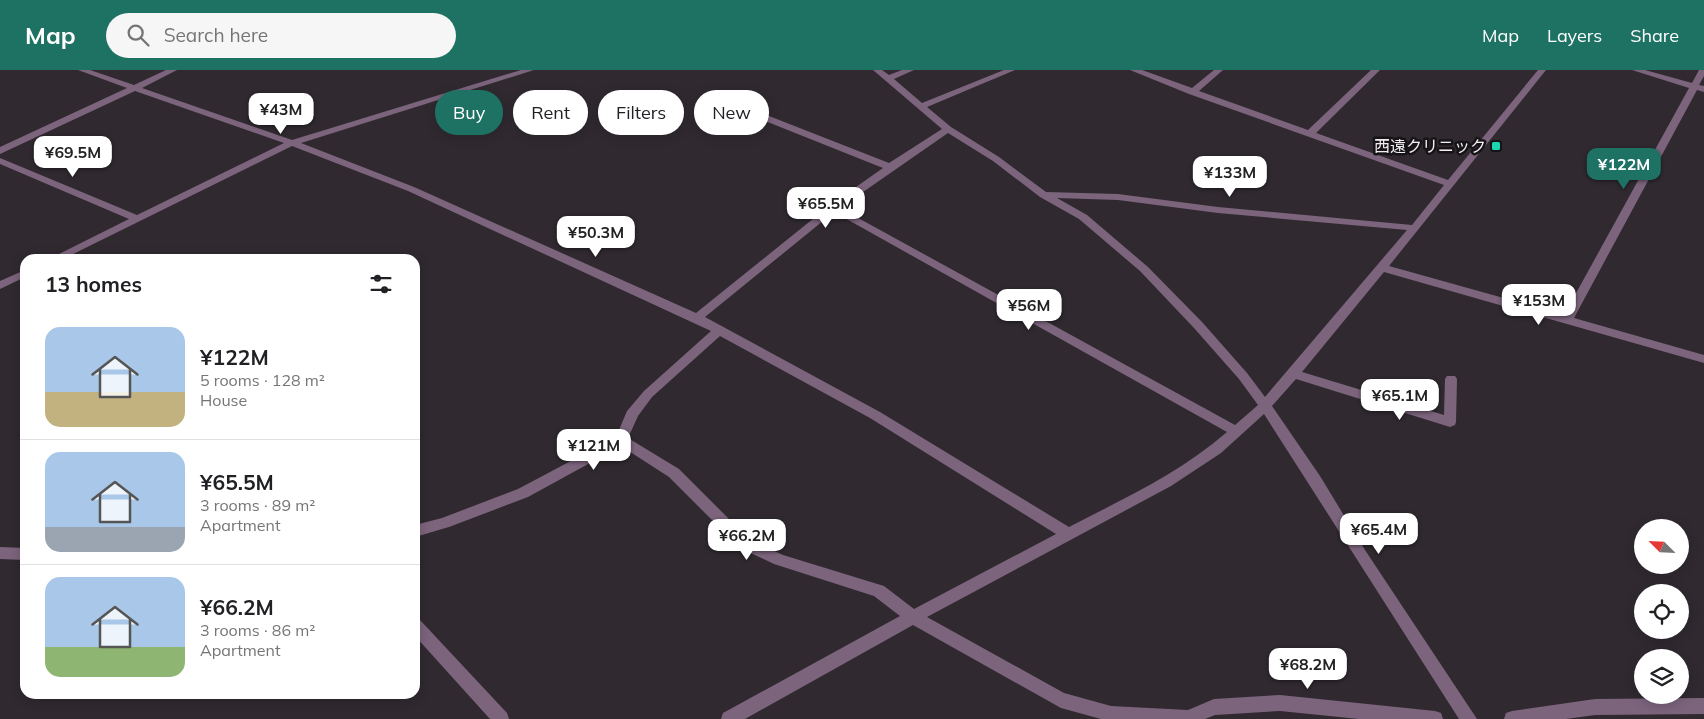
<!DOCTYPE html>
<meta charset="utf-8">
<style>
:root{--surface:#fff;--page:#f6f6f6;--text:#202124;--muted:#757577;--line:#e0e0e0;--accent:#1d7264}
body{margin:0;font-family:Mulish,"Noto Sans JP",sans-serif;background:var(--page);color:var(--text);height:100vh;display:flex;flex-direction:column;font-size:19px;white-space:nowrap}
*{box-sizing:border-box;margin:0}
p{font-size:16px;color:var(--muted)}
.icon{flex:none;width:28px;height:28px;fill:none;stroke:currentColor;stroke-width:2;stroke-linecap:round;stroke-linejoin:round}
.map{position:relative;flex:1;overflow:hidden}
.drawer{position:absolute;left:20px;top:184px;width:400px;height:445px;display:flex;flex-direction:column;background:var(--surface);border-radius:15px;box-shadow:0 2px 12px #0003}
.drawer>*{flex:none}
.guide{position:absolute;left:435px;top:20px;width:475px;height:45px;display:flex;gap:10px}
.needle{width:32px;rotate:294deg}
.controls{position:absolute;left:1634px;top:449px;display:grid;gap:10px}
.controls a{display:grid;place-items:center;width:55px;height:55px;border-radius:50%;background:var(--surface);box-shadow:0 2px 12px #0003;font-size:25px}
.price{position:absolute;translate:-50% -42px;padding:0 11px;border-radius:10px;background:#fff;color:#222;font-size:16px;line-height:32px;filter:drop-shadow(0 1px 2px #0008)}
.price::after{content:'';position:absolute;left:50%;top:30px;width:15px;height:11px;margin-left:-8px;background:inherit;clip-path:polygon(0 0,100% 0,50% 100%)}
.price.on{background:var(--accent);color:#fff}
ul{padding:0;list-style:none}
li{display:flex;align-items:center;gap:15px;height:125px;padding:0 25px}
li+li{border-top:1px solid var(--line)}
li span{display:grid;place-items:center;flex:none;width:140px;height:100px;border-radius:15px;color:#555}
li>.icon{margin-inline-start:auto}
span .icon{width:60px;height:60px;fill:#fffc;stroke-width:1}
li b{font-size:21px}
h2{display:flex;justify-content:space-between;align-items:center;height:60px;padding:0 25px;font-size:21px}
.chip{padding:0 18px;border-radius:22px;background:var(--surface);box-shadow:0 2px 12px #0003;font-size:18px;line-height:45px}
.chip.on{background:var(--accent);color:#fff}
header{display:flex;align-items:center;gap:30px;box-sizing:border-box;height:70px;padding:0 25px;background:var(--accent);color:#fff}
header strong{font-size:24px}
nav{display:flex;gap:28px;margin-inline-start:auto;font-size:18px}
.search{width:350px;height:45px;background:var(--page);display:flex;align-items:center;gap:12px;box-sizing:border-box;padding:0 18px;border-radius:28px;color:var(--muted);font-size:19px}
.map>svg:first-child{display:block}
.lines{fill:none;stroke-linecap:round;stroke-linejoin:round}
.minor{fill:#7c647d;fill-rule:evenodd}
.poi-dot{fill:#19d5b2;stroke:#161416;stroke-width:2}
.labels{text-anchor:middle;stroke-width:5;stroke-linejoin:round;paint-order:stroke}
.far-poi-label{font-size:16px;fill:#f1edf1;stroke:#161416;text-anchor:end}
</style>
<header>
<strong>Map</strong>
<div class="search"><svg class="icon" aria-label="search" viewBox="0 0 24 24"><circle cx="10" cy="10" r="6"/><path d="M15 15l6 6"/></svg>Search here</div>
<nav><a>Map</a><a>Layers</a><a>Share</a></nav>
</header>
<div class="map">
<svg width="1704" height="649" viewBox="0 0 1704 649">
<rect width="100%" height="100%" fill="#302a30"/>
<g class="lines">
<g class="minor">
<path d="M 78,0 L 90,0 L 134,15 L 166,0 L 177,0 L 142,18 L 292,70 L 521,0 L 534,0 L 301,73 L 414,117 L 696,243 L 829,136 L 883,98 L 725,35 L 725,31 L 731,31 L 889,93 L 942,59 L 873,0 L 882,0 L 889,5 L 902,0 L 914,0 L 894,9 L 922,33 L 1004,0 L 1015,0 L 927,37 L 951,57 L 999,87 L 1046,122 L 1118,124 L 1218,137 L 1412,155 L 1444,115 L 1189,24 L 1130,0 L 1142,0 L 1192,18 L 1214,0 L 1223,0 L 1199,21 L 1308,60 L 1371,0 L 1380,0 L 1316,63 L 1448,110 L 1538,0 L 1546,0 L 1389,196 L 1564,245 L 1689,18 L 1632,0 L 1645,0 L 1692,13 L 1699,0 L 1704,0 L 1704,6 L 1699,15 L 1704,16 L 1704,22 L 1697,20 L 1574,248 L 1704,285 L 1704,293 L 1384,202 L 1302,302 L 1444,345 L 1445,309 L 1447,306 L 1455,306 L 1457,309 L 1456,352 L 1455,355 L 1450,357 L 1296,309 L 1272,336 L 1320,406 L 1365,480 L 1477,649 L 1459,649 L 1264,344 L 1221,383 L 1171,416 L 927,547 L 1064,623 L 1111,636 L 1188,640 L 1214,629 L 1280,625 L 1435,641 L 1441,643 L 1443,649 L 1359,649 L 1280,641 L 1215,645 L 1205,649 L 1101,649 L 1061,638 L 913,555 L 745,649 L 721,649 L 723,643 L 900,546 L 874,526 L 774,494 L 740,478 L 669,407 L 621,376 L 528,427 L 449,457 L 415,467 L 415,455 L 442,448 L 518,419 L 616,367 L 627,341 L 644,321 L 711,261 L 408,121 L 292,76 L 63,189 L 49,189 L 129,149 L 0,94 L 0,88 L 137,145 L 284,73 L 135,21 L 0,84 L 0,77 L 127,18 ZM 948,63 L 993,91 L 1040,127 L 1079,149 L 1140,201 L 1194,258 L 1239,309 L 1258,335 L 1235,355 L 840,138 ZM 1057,128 L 1118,130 L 1218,143 L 1407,160 L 1265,327 L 1247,303 L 1202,252 L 1148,197 L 1087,145 ZM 834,142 L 1227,362 C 1180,403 1123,429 1069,457 L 880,342 L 705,247 ZM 720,266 L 870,348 L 1056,464 L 914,539 L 884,516 L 783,485 L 750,470 L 679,399 L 628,368 L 638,346 L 652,327 Z"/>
<path d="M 25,200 L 25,207 L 0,219 L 0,211 Z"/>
<path d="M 0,477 L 25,478 L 25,490 L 0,489 Z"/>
<path d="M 415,548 L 420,550 L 507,643 L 509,649 L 490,649 L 415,566 Z"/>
<path d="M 1704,628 L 1704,644 L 1595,645 L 1566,649 L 1504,649 L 1506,643 L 1512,641 L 1595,629 Z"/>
</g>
</g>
<rect class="poi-dot" x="1491" y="71" width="10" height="10" rx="2.5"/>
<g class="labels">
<g class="far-poi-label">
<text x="1486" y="82">西遠クリニック</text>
</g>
</g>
</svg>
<div class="controls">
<a><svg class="needle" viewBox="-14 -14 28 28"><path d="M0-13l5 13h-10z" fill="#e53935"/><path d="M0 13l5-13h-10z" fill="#757577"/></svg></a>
<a><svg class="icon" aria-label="locate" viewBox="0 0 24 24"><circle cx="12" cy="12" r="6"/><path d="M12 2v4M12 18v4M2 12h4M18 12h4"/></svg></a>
<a><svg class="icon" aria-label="layers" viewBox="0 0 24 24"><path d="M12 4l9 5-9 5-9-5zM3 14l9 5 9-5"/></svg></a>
</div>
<b class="price" style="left:281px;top:65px">¥43M</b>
<b class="price" style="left:73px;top:108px">¥69.5M</b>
<b class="price on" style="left:1624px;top:120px">¥122M</b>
<b class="price" style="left:1230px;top:128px">¥133M</b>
<b class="price" style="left:826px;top:159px">¥65.5M</b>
<b class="price" style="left:596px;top:188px">¥50.3M</b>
<b class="price" style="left:1539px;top:256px">¥153M</b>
<b class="price" style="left:1029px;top:261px">¥56M</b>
<b class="price" style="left:1400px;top:351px">¥65.1M</b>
<b class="price" style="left:594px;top:401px">¥121M</b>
<b class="price" style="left:1379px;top:485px">¥65.4M</b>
<b class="price" style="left:747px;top:491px">¥66.2M</b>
<b class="price" style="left:1308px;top:620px">¥68.2M</b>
<div class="guide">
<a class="chip on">Buy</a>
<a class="chip">Rent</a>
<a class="chip">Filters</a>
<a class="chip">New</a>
</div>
<section class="drawer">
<h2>13 homes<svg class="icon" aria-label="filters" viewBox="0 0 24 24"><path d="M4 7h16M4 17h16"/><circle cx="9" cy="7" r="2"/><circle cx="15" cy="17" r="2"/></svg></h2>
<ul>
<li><span style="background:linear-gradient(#a9c7e8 65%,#c2b280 0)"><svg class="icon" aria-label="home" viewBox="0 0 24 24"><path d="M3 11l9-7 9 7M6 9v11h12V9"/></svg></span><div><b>¥122M</b><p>5 rooms · 128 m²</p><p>House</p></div></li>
<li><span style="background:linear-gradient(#a9c7e8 75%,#9aa5b1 0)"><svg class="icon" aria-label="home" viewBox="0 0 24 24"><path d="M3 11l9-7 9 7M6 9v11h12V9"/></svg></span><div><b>¥65.5M</b><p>3 rooms · 89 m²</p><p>Apartment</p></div></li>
<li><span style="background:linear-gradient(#a9c7e8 70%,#8fb573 0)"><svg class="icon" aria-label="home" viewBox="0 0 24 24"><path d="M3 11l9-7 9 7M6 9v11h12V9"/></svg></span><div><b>¥66.2M</b><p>3 rooms · 86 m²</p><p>Apartment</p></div></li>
</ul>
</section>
</div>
